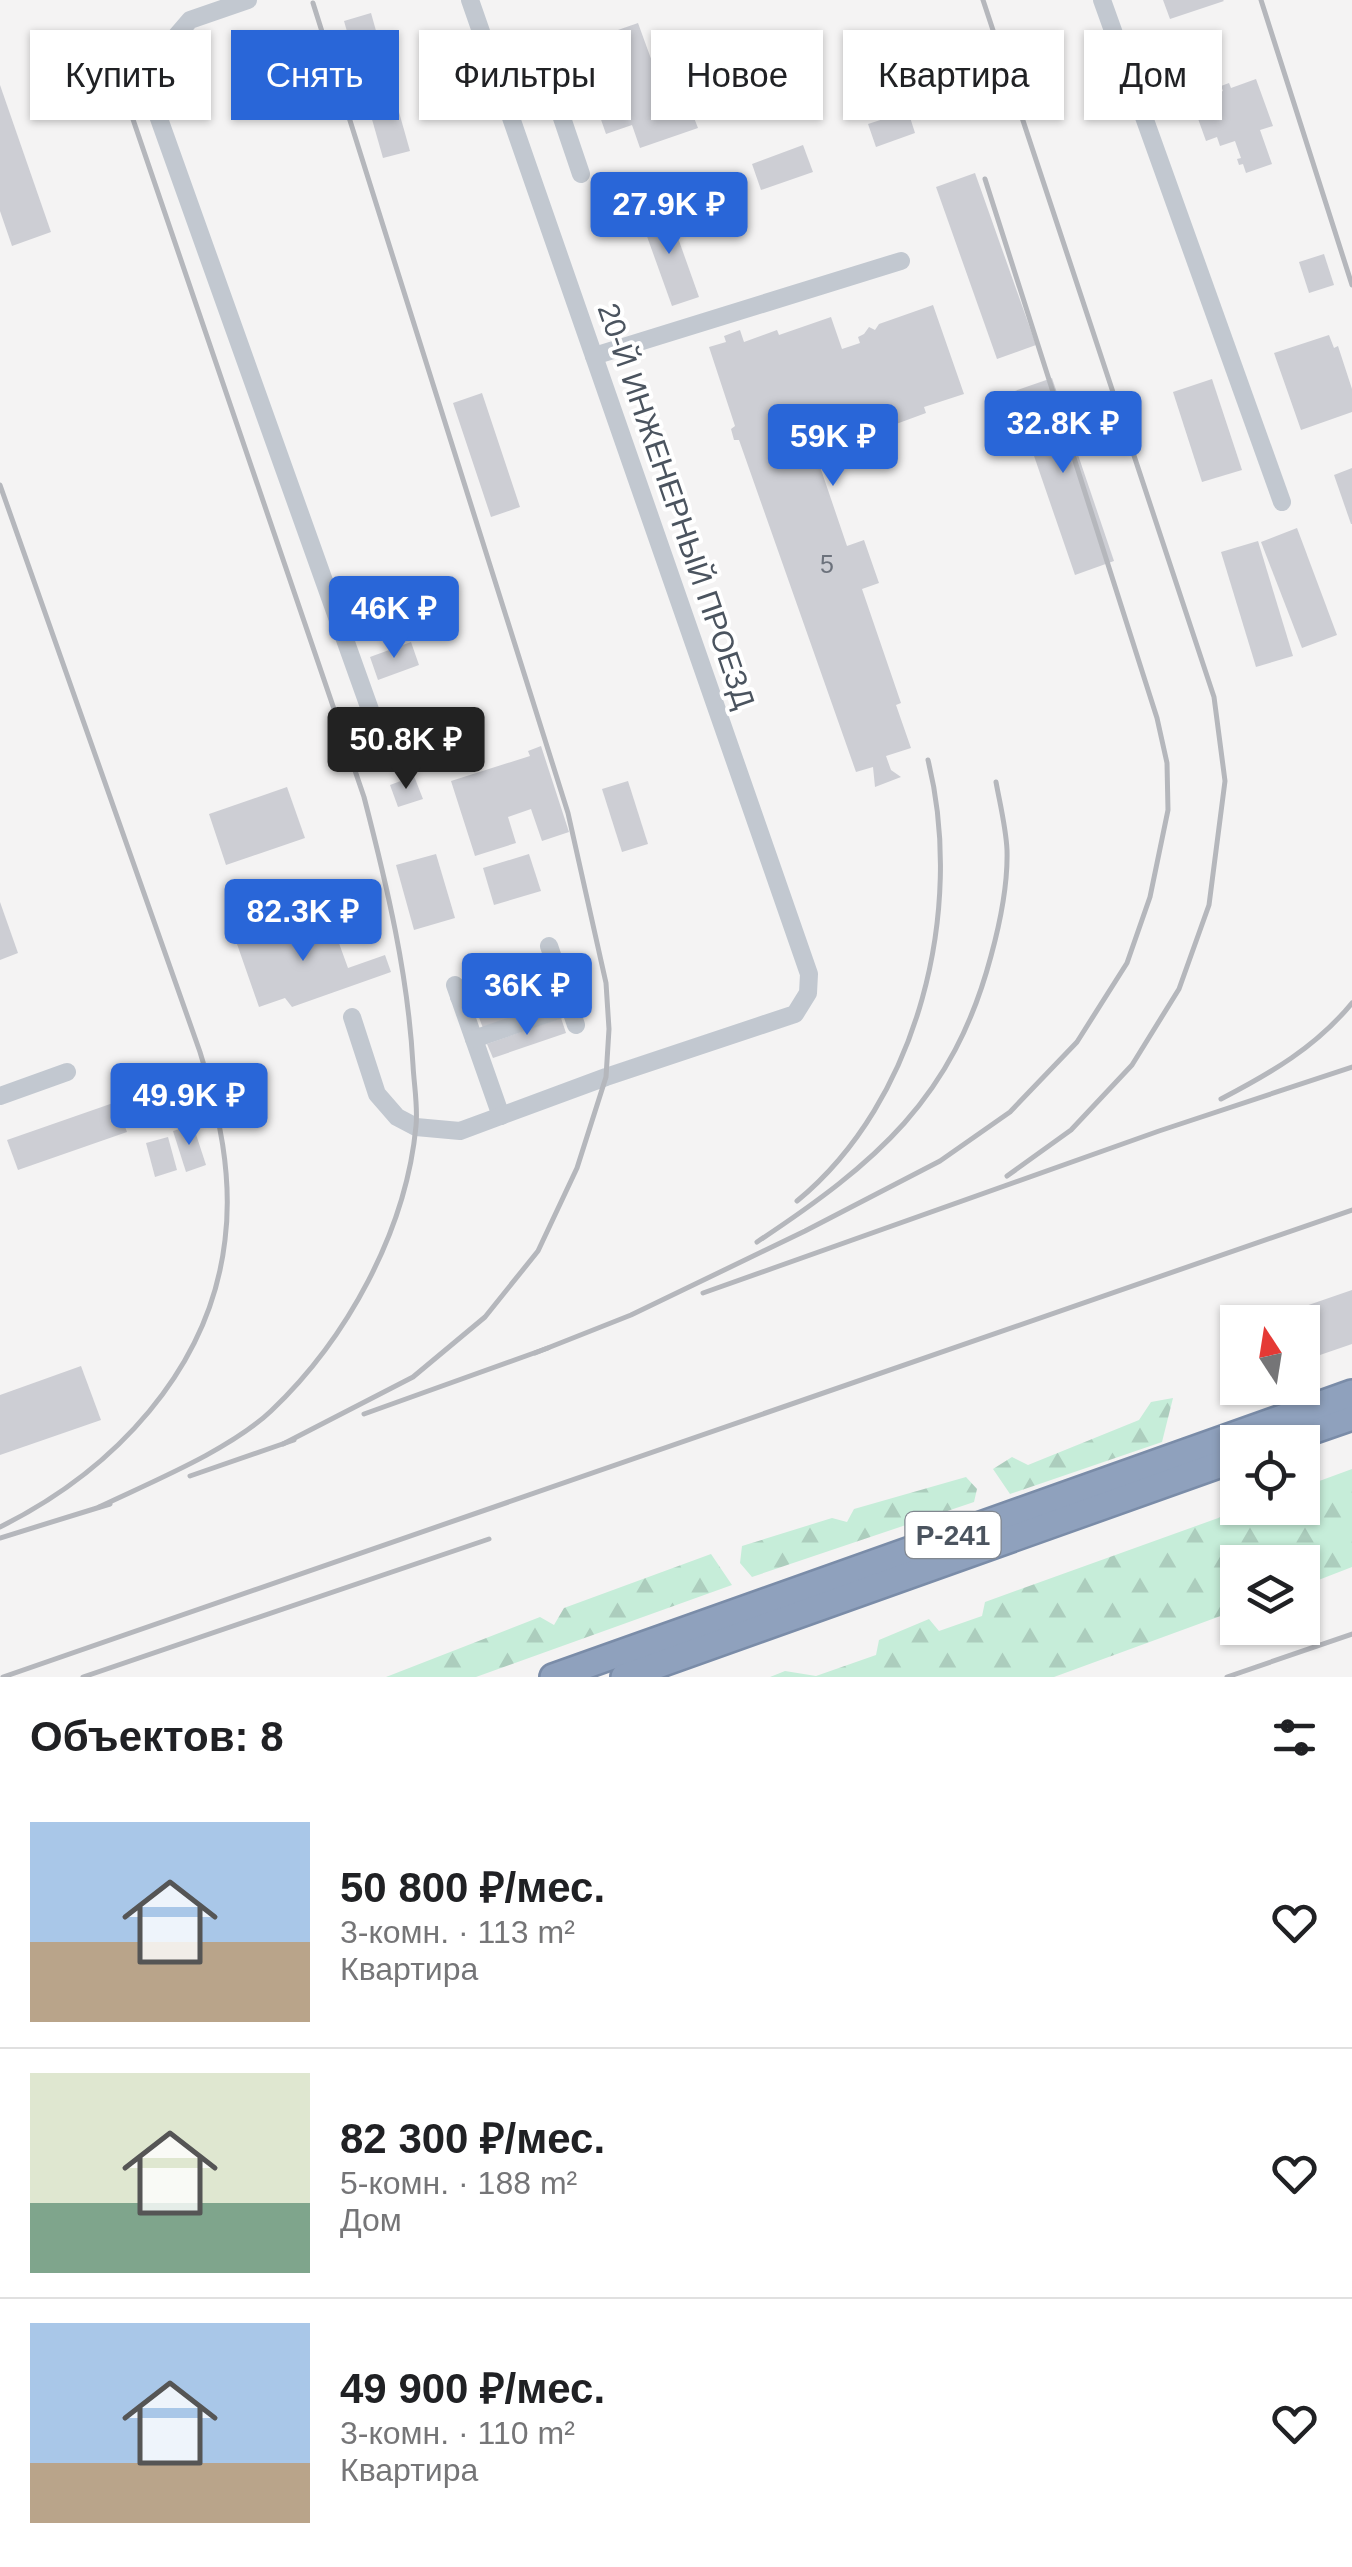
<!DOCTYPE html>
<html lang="ru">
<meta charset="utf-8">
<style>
:root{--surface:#fff;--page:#f6f6f6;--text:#202124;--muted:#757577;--line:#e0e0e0;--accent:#2966d8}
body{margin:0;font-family:Arial,sans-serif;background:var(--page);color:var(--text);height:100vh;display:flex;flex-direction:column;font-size:38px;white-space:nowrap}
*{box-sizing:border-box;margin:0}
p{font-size:32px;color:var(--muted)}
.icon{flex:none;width:55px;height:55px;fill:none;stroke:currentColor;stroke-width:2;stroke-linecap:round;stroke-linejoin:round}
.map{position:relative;height:1677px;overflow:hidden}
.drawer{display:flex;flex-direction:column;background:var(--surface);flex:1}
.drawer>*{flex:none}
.top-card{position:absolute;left:30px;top:30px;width:1292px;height:90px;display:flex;gap:20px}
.needle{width:65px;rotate:348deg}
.tools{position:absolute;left:1220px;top:1305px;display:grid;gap:20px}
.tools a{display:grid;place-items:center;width:100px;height:100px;border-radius:0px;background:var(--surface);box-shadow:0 2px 8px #0004;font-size:50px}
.price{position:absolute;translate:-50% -85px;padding:0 22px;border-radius:10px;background:var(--accent);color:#fff;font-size:32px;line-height:65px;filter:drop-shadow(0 2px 5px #0008)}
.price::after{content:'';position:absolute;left:50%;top:60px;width:30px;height:22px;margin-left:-15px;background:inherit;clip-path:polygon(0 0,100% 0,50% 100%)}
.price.current{background:#222;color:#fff}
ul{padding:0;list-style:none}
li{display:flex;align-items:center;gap:30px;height:250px;padding:0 30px}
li+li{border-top:2px solid var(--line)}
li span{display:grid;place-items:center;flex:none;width:280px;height:200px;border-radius:0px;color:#555}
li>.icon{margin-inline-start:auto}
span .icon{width:120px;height:120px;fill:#fffc;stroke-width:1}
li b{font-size:42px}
h2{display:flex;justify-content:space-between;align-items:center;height:120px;padding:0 30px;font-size:42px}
.chip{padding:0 35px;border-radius:0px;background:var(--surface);box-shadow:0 2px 8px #0004;font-size:35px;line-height:90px}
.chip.current{background:var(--accent);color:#fff}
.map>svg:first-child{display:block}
.forest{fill:url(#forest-firs)}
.building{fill:#cdced4}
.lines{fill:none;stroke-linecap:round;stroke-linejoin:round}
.highway-casing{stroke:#7a8ca8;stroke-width:30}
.minor{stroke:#c2c8d0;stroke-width:18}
.highway{stroke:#8fa1bd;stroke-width:25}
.rail{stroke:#b5b7bc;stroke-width:5}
.labels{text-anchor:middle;stroke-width:8;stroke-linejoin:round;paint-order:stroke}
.number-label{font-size:25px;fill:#6c727c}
.shield{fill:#fff;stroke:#81878f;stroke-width:2.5}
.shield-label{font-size:28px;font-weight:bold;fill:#4b545f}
.street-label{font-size:30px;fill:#4b545f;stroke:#fff}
</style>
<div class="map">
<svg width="1352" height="1677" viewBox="0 0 1352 1677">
<defs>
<pattern id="forest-firs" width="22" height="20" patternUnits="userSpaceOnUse" patternTransform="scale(2.5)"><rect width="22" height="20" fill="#c6edd9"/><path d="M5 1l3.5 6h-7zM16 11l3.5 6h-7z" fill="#accdbd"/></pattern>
</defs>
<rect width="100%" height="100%" fill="#f4f3f3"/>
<g class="forest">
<path d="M 1173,1398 L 1162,1442 L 1010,1494 L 993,1469 L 1012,1457 L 1028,1465 L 1139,1420 L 1151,1402 Z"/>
<path d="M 1352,1469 L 1352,1567 L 1303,1586 L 1302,1562 L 1238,1562 L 1237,1610 L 1054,1677 L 770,1677 L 785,1671 L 816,1676 L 876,1655 L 879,1640 L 929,1619 L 939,1631 L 982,1616 L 985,1602 L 1246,1508 L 1302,1508 L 1303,1487 Z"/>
<path d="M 966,1477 L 977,1489 L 974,1502 L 752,1577 L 740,1563 L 742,1546 L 832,1518 L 847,1522 L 854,1509 Z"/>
<path d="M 711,1554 L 732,1585 L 476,1677 L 386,1677 L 540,1617 L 554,1625 L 564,1608 Z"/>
</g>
<g class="building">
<path d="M 1163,0 L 1223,0 L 1224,1 L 1170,19 Z"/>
<path d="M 371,13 L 410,151 L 383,158 L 344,21 Z"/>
<path d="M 638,23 L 670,111 L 689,105 L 698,128 L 640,148 L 632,125 L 606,134 L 575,45 Z"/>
<path d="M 1256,79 L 1273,126 L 1260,130 L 1272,164 L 1246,173 L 1243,164 L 1239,165 L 1237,159 L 1241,158 L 1235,141 L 1220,146 L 1217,137 L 1206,141 L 1192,102 L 1223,91 L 1221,86 L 1229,83 L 1231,88 Z"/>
<path d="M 0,85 L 51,232 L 12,246 L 0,211 Z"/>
<path d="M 908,111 L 915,133 L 876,147 L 868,124 Z"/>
<path d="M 803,145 L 813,172 L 761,190 L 752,164 Z"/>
<path d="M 975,173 L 1036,345 L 997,359 L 936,187 Z"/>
<path d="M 667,207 L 699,297 L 672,306 L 640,217 Z"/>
<path d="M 1324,254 L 1334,285 L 1309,293 L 1299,262 Z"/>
<path d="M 933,305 L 964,394 L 924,407 L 926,413 L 888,427 L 886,420 L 813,446 L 847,546 L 864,540 L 879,583 L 862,589 L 901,703 L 896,705 L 911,748 L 886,756 L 891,770 L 901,777 L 875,787 L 873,767 L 856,772 L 739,440 L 734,440 L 731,429 L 735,426 L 709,347 L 726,342 L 724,336 L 740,330 L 744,342 L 777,330 L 779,335 L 831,317 L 842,349 L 860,343 L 858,337 L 864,334 L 869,327 L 875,330 L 879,324 Z"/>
<path d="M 1329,335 L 1334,348 L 1338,346 L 1352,389 L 1352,412 L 1301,430 L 1274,353 Z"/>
<path d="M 1052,378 L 1114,561 L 1075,575 L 1012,392 Z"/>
<path d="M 1212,379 L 1242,470 L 1202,482 L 1173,392 Z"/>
<path d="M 482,393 L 520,507 L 491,517 L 453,403 Z"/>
<path d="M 1352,468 L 1352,524 L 1351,524 L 1334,475 Z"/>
<path d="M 1297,528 L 1337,635 L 1302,648 L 1261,542 Z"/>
<path d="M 1258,541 L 1293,656 L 1256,667 L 1221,552 Z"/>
<path d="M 411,642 L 419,665 L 378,680 L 370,657 Z"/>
<path d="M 541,746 L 569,832 L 542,841 L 531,809 L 508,817 L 516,843 L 475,856 L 451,781 L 530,756 L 528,751 Z"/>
<path d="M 414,776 L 423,799 L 398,807 L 390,785 Z"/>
<path d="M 628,781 L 648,844 L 622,852 L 602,789 Z"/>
<path d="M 287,787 L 305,838 L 226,865 L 209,814 Z"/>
<path d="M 436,854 L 455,918 L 414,930 L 396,865 Z"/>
<path d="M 529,854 L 541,891 L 494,905 L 483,868 Z"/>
<path d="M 0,902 L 18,953 L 0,960 Z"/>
<path d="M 328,913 L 348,968 L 385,955 L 391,972 L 292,1007 L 285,998 L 259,1007 L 237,944 Z"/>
<path d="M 549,976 L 558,1001 L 483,1028 L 473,1002 Z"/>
<path d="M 561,1018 L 566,1033 L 493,1058 L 487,1044 Z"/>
<path d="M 116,1102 L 127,1132 L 18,1170 L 7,1140 Z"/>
<path d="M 193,1125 L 206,1165 L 186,1172 L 173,1131 Z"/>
<path d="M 168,1137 L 177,1170 L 155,1177 L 146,1143 Z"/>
<path d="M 1352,1290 L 1352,1344 L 1320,1355 L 1316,1344 L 1302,1349 L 1302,1322 L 1259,1322 Z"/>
<path d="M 81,1366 L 101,1420 L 0,1455 L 0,1395 Z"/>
</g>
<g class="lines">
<defs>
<g id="highway">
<path d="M 1280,1442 L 1352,1417"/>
<path d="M 553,1677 L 1352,1393"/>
<path d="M 624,1677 L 1238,1458"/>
</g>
</defs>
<use href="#highway" class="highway-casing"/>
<g class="minor">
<path d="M 248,0 L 190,20 L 159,56 L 152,99 L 373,718"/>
<path d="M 1102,0 L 1282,502"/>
<path d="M 488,53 L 530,54 L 543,62 L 581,174"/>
<path d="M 594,356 L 901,261"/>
<path d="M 549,946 L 576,1025"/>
<path d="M 455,985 L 501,1116"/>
<path d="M 459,997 L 555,964"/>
<path d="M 352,1017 L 377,1094 L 397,1117 L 416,1127 L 460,1131 L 606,1077 L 795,1014 L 808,993 L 809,974 L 470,0"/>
<path d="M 474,1039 L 570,1006"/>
<path d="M 0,1096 L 67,1072"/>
</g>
<use href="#highway" class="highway"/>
<g class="rail">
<path d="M 983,0 L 1214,697 L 1225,781 L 1209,905 L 1179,989 L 1132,1065 L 1071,1130 L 1007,1176"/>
<path d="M 1261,0 L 1352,285"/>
<path d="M 0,485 L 200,1052 C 219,1112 233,1176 225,1240 C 210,1370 113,1471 0,1527"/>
<path d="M 1221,1099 C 1271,1073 1316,1047 1352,1003"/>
<path d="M 797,1201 C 919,1101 965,909 928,760"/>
<path d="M 757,1242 C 876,1163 953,1099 991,956 C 1000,923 1008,884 1007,850 C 1006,828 1000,804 996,782"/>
<path d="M 703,1293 L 1159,1131 L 1352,1067"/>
<path d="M 535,1353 L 631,1315 L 805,1231 L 940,1161 L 1010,1112 L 1077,1042 L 1127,963 L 1150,897 L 1168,810 L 1167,763 L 1157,718 L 985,179"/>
<path d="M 364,1414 L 548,1348"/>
<path d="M 283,1444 L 413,1377 L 485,1317 L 538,1251 L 577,1168 L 606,1077 L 609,1029 L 606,983 L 568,813 L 313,3"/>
<path d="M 190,1476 L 294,1440"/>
<path d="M 99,1507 C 151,1482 230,1450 271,1411 C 347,1339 406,1231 416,1126 C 418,1106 414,1085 413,1065 C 408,974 387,886 364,797 L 124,93"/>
<path d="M 0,1538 L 110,1504"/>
<path d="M 3,1677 L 1352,1210"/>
<path d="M 83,1677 L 489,1539"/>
<path d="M 1227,1677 L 1352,1634"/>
</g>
</g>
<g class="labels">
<g class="number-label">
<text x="827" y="573">5</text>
</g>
<rect class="shield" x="905.5" y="1512" width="95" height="46" rx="8"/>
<g class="shield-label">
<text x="953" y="1545">Р-241</text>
</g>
<g class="street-label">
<text transform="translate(676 506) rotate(71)" y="10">20-Й ИНЖЕНЕРНЫЙ ПРОЕЗД</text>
</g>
</g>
</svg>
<div class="tools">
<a><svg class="needle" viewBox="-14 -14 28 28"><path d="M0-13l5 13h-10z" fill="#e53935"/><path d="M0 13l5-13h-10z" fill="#757577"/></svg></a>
<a><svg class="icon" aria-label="locate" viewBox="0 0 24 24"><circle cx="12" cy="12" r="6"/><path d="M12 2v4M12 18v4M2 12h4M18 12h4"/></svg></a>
<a><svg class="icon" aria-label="layers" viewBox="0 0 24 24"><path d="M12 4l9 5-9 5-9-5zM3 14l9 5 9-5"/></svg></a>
</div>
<b class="price" style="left:669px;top:257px">27.9K ₽</b>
<b class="price" style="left:1063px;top:476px">32.8K ₽</b>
<b class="price" style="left:833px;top:489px">59K ₽</b>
<b class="price" style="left:394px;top:661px">46K ₽</b>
<b class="price current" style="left:406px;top:792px">50.8K ₽</b>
<b class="price" style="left:303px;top:964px">82.3K ₽</b>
<b class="price" style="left:527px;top:1038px">36K ₽</b>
<b class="price" style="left:189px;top:1148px">49.9K ₽</b>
<div class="top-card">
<a class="chip">Купить</a>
<a class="chip current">Снять</a>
<a class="chip">Фильтры</a>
<a class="chip">Новое</a>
<a class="chip">Квартира</a>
<a class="chip">Дом</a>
</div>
</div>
<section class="drawer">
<h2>Объектов: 8<svg class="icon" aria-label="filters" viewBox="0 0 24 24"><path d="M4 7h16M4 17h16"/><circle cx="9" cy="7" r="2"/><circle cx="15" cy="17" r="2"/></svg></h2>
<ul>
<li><span style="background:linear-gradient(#a9c7e8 60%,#b9a48a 0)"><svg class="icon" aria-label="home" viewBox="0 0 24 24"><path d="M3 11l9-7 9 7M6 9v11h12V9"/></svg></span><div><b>50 800 ₽/мес.</b><p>3-комн. · 113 m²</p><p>Квартира</p></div><svg class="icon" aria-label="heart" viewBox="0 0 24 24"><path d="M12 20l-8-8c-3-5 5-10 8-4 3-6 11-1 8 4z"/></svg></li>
<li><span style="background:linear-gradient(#dfe7d0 65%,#7fa58c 0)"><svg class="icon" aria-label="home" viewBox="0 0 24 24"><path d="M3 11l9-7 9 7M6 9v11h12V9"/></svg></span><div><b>82 300 ₽/мес.</b><p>5-комн. · 188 m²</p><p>Дом</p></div><svg class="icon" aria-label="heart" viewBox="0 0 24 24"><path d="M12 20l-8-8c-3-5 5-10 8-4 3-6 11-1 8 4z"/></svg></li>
<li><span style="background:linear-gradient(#a9c7e8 70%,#b9a48a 0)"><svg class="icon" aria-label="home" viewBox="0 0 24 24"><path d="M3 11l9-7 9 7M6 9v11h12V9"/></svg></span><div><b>49 900 ₽/мес.</b><p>3-комн. · 110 m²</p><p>Квартира</p></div><svg class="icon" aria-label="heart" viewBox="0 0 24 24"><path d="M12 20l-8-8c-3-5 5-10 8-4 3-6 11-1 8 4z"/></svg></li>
</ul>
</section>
